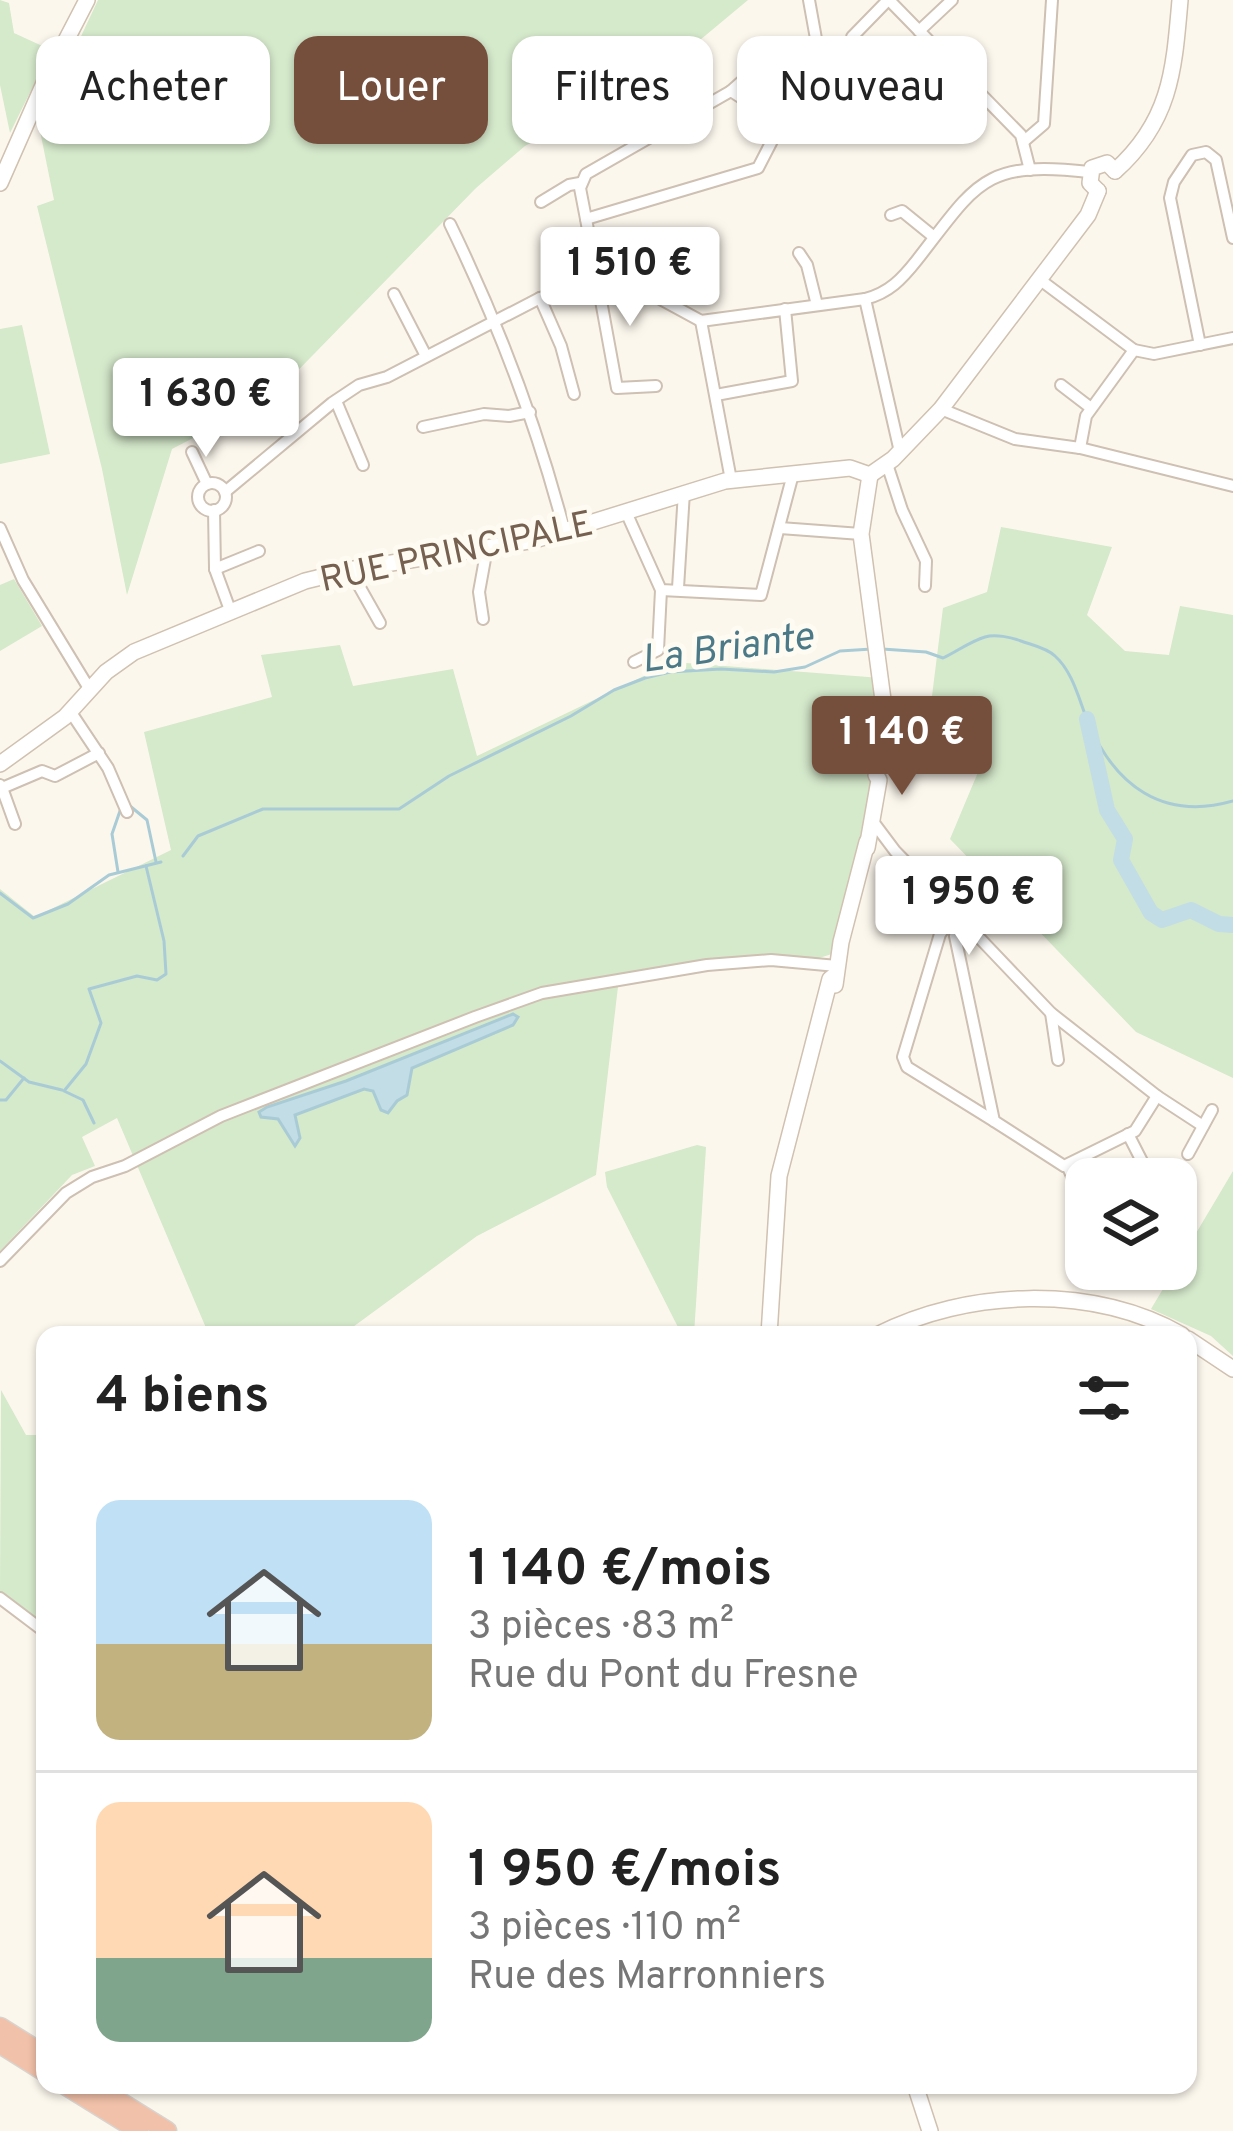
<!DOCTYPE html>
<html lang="fr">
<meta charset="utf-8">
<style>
:root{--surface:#fff;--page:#f6f6f6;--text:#222;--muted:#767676;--line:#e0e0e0;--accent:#764e3c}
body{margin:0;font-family:Overpass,sans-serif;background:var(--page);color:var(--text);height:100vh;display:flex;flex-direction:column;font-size:45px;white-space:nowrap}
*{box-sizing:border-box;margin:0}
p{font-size:39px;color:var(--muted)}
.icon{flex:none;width:66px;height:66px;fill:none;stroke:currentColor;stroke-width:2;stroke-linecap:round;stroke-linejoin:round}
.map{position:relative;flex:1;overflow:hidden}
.panel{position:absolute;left:36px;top:1326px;width:1161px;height:768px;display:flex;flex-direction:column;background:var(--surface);border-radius:24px;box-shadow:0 3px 9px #0004}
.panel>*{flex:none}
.guide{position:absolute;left:36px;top:36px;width:1161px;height:108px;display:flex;gap:24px}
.buttons{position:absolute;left:1065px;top:1158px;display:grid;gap:24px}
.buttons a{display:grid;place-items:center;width:132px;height:132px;border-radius:24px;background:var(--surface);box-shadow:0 3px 9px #0004;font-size:60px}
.price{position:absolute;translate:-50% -102px;padding:0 27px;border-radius:12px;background:#fff;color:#222;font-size:39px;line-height:78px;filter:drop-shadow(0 3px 6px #0008)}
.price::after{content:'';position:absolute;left:50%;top:72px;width:36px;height:27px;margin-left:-18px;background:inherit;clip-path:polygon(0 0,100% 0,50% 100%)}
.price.on{background:var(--accent);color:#fff}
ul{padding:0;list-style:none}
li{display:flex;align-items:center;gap:36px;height:300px;padding:0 60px}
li+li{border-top:3px solid var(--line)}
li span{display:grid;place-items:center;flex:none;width:336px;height:240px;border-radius:24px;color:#555}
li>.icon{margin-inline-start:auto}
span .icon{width:144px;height:144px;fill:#fffc;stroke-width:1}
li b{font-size:51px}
h2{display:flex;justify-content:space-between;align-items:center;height:144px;padding:0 60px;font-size:51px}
.tag{padding:0 42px;border-radius:24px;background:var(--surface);box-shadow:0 3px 9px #0004;font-size:42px;line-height:108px}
.tag.on{background:var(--accent);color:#fff}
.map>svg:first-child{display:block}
.green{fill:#d5e9cb}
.water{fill:#c2dde5;stroke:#a9cbd6;stroke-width:3}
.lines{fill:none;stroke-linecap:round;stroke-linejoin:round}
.stream{stroke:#a9cbd6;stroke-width:3}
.river{stroke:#c2dde5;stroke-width:16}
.street-casing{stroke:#cec0b2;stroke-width:14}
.secondary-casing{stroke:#d0c1b0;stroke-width:18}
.highway-casing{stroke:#d9d3ce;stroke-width:21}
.street{stroke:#fff;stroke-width:10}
.secondary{stroke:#fff;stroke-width:15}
.highway{stroke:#f1c1a9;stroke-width:18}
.labels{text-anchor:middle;stroke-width:10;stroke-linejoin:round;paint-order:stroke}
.street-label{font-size:36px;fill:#766150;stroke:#fefbf3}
.water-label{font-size:39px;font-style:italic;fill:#4b7987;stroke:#fefbf3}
</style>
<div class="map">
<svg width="1233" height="2131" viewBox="0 0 1233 2131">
<rect width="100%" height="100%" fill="#fcf7ed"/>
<g class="green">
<path d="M 0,0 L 9,3 L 14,33 L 51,50 L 10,133 L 0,85 Z"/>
<path d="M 98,0 L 748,0 L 664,70 L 525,146 L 476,188 L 272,397 L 172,449 L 127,595 L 102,469 L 37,206 L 54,200 L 39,126 Z"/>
<path d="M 22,325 L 50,454 L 0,464 L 0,329 Z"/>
<path d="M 1001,527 L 1112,547 L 1087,615 L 1125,651 L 1169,655 L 1180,606 L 1233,615 L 1233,1078 L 1136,1032 L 950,839 L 989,746 L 931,704 L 943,608 L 987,592 Z"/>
<path d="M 14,579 L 42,626 L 0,651 L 0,585 Z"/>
<path d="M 340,645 L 353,686 L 453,669 L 477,756 L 673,662 L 881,678 L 882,735 L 835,953 L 816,959 L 709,958 L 619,978 L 596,1175 L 477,1236 L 342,1335 L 276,1335 L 274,1326 L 262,1335 L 209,1335 L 117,1118 L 82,1137 L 95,1166 L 72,1175 L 0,1251 L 0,889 L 35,917 L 171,850 L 144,732 L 272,697 L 261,655 Z"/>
<path d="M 697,1145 L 706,1147 L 694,1335 L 682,1335 L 607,1187 L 605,1172 Z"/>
<path d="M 1233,1171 L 1233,1356 L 1211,1336 L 1151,1309 Z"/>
<path d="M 1,1390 L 26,1435 L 45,1435 L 45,1625 L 0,1594 Z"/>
</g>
<path class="water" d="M 513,1014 L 518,1017 L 513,1025 L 412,1068 L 407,1095 L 397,1101 L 388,1113 L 381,1110 L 373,1091 L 364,1089 L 295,1115 L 300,1138 L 295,1146 L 278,1119 L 261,1117 L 259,1112 L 267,1107 L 346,1081 Z"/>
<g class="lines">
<g class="stream">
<path d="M 882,649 L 926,652 L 943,658 C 956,652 971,641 985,637 C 995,634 1011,637 1021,641 C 1032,645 1047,648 1055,656 C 1073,672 1079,700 1088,722 C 1115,786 1163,821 1233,801"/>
<path d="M 183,856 L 198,836 L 263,809 L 399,809 L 449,776 L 571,716 L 614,690 L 645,678 L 670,672 L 721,669 L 774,672 L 805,667 L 840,651 L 872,649"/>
<path d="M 118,872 L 112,834 L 121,808 L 130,806 L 147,820 L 156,862"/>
<path d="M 0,893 L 33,918 L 68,904 L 109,875 L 161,862"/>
<path d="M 0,1061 L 29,1082 L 62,1090"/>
<path d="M 0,1100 L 6,1100 L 24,1078"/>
<path d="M 94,1123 L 83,1100 L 64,1091 L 86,1064 L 101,1023 L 89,989 L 137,976 L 157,980 L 166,974 L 164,941 L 146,866"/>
</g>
<path class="river" d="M 1087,719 L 1107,810 L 1125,839 L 1121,860 L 1151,913 L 1162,920 L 1191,910 L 1219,924 L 1233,925"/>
<defs>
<g id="street">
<path d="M 809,0 L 830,116"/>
<path d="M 889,0 L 1021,135 L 1030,170"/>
<path d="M 919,31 L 952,0"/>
<path d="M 852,37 L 888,0"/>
<path d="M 731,91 L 777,50"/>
<path d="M 1023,142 L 1044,124 L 1052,0"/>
<path d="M 541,202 L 569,185 L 580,183"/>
<path d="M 891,215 L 902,211 L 934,237"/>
<path d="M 586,219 L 580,188 L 586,174 L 731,91 L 777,121"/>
<path d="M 450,224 C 499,325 537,425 565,533"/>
<path d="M 799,253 L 807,265 L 817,305"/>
<path d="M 1039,279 L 1134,350 L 1086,416 L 1080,448"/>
<path d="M 394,294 L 426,356"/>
<path d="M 540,298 L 561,346 L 574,394"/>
<path d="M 865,299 L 900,452"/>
<path d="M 701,321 L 731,480"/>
<path d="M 1200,345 L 1170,198 L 1174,182 L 1192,155 L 1206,152 L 1216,160 L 1233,238"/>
<path d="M 1134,350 L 1154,354 L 1233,338"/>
<path d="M 1061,385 L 1091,408"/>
<path d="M 656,386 L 617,388 L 586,219 L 758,168 L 775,135 L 777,121 L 941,104 L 967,80"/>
<path d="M 716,395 L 792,381 L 785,309"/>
<path d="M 336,401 L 363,465"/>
<path d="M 941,409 L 1015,439 L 1080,448 L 1233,486"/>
<path d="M 423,427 L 484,414 L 509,416 L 530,412"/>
<path d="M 192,452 L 207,484"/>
<path d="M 887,464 L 902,510 L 926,561 L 925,586"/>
<circle cx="212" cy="497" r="14"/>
<path d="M 225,492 L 332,403 L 359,385 L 387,377 L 540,298 L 597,281 L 644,290 L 701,321 L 865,299 C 889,293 902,279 917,260 C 977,183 983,160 1089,172"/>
<path d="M 214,510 L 215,569 L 230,610"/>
<path d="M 626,512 L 661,590 L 761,595 L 793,474"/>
<path d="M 0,528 L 23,580 L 90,690"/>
<path d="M 780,528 L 861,534"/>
<path d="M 215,569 L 259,551"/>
<path d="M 350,570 L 380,623"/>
<path d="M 678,588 L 684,492"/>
<path d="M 483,619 L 479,592 L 487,548"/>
<path d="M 634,662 L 658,650 L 661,590"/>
<path d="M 70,711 L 108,768 L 127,812"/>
<path d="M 0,785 L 2,788 L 42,771 L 55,776 L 99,753"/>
<path d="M 2,788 L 15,824"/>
<path d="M 871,819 L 895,851 L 965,923 L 967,930"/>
<path d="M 947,925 L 940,934 L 903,1057 L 907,1067 L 994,1121"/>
<path d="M 969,927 L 1051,1013 L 1157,1096 L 1203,1126"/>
<path d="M 955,936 L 994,1121 L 1064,1166 L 1135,1131 L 1157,1096"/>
<path d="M 1051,1013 L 1058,1060"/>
<path d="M 1128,1134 L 1151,1179"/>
<path d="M 1188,1154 L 1212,1110"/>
<path d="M 1067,1165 L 1078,1190 L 1086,1194"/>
<path d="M 0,1261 L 66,1193 L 92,1177 L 125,1166 L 221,1116 L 475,1017 L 542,993 L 707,965 L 771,960 L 837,966"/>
<path d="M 0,1598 L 45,1632"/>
</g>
<g id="secondary">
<path d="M 1115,171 C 1171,121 1174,70 1180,0"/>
<path d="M 0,183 L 45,81 L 87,0"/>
<path d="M 1098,191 L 1090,183 L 1092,168 L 1107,163 L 1115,171"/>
<path d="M 870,475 L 893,459 L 941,409 L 1088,215 L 1098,191"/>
<path d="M 870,475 L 861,534 L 887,730 L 877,769"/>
<path d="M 0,764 L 65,717 L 106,672 L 134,652 L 305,581 L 354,569 L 535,540 L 725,481 L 850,468 L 870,475"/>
<path d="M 867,848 L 879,780 L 876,775"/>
<path d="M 835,985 L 841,942 L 867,842"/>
<path d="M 769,1335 L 779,1176 L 830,979 L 835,975"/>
<path d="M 877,1335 C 967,1289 1092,1284 1182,1335"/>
<path d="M 1188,1339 L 1233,1369"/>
<path d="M 915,2085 L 930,2131"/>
</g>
<g id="highway">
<path d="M 0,2027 L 45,2055"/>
<path d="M 0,2044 L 45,2072"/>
<path d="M 65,2085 L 139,2131"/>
<path d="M 93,2085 L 167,2131"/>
</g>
</defs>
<use href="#street" class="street-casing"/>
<use href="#secondary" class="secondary-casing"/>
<use href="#highway" class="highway-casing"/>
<use href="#street" class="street"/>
<use href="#secondary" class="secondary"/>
<use href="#highway" class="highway"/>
</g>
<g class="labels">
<g class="street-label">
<text transform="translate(456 550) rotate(-12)" y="13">RUE PRINCIPALE</text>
</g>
<g class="water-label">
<text transform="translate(727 646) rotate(-8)" y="14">La Briante</text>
</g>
</g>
</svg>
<div class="buttons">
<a><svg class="icon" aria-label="layers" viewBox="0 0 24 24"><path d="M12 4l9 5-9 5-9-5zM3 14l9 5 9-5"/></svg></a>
</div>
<b class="price" style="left:630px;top:329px">1 510 €</b>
<b class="price" style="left:206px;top:460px">1 630 €</b>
<b class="price on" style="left:902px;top:798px">1 140 €</b>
<b class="price" style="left:969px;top:958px">1 950 €</b>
<div class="guide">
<a class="tag">Acheter</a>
<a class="tag on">Louer</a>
<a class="tag">Filtres</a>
<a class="tag">Nouveau</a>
</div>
<section class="panel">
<h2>4 biens<svg class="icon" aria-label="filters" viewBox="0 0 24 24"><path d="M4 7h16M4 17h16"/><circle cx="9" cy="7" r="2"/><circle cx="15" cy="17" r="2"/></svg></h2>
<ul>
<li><span style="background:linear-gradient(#bfe0f5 60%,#c2b280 0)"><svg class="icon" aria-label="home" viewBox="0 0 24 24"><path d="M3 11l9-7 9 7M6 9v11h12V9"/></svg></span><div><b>1 140 €/mois</b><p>3 pièces · 83 m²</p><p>Rue du Pont du Fresne</p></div></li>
<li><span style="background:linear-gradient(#ffd9b3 65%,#7fa58c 0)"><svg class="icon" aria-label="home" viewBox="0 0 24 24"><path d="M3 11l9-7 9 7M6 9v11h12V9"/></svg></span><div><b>1 950 €/mois</b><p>3 pièces · 110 m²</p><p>Rue des Marronniers</p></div></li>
</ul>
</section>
</div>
